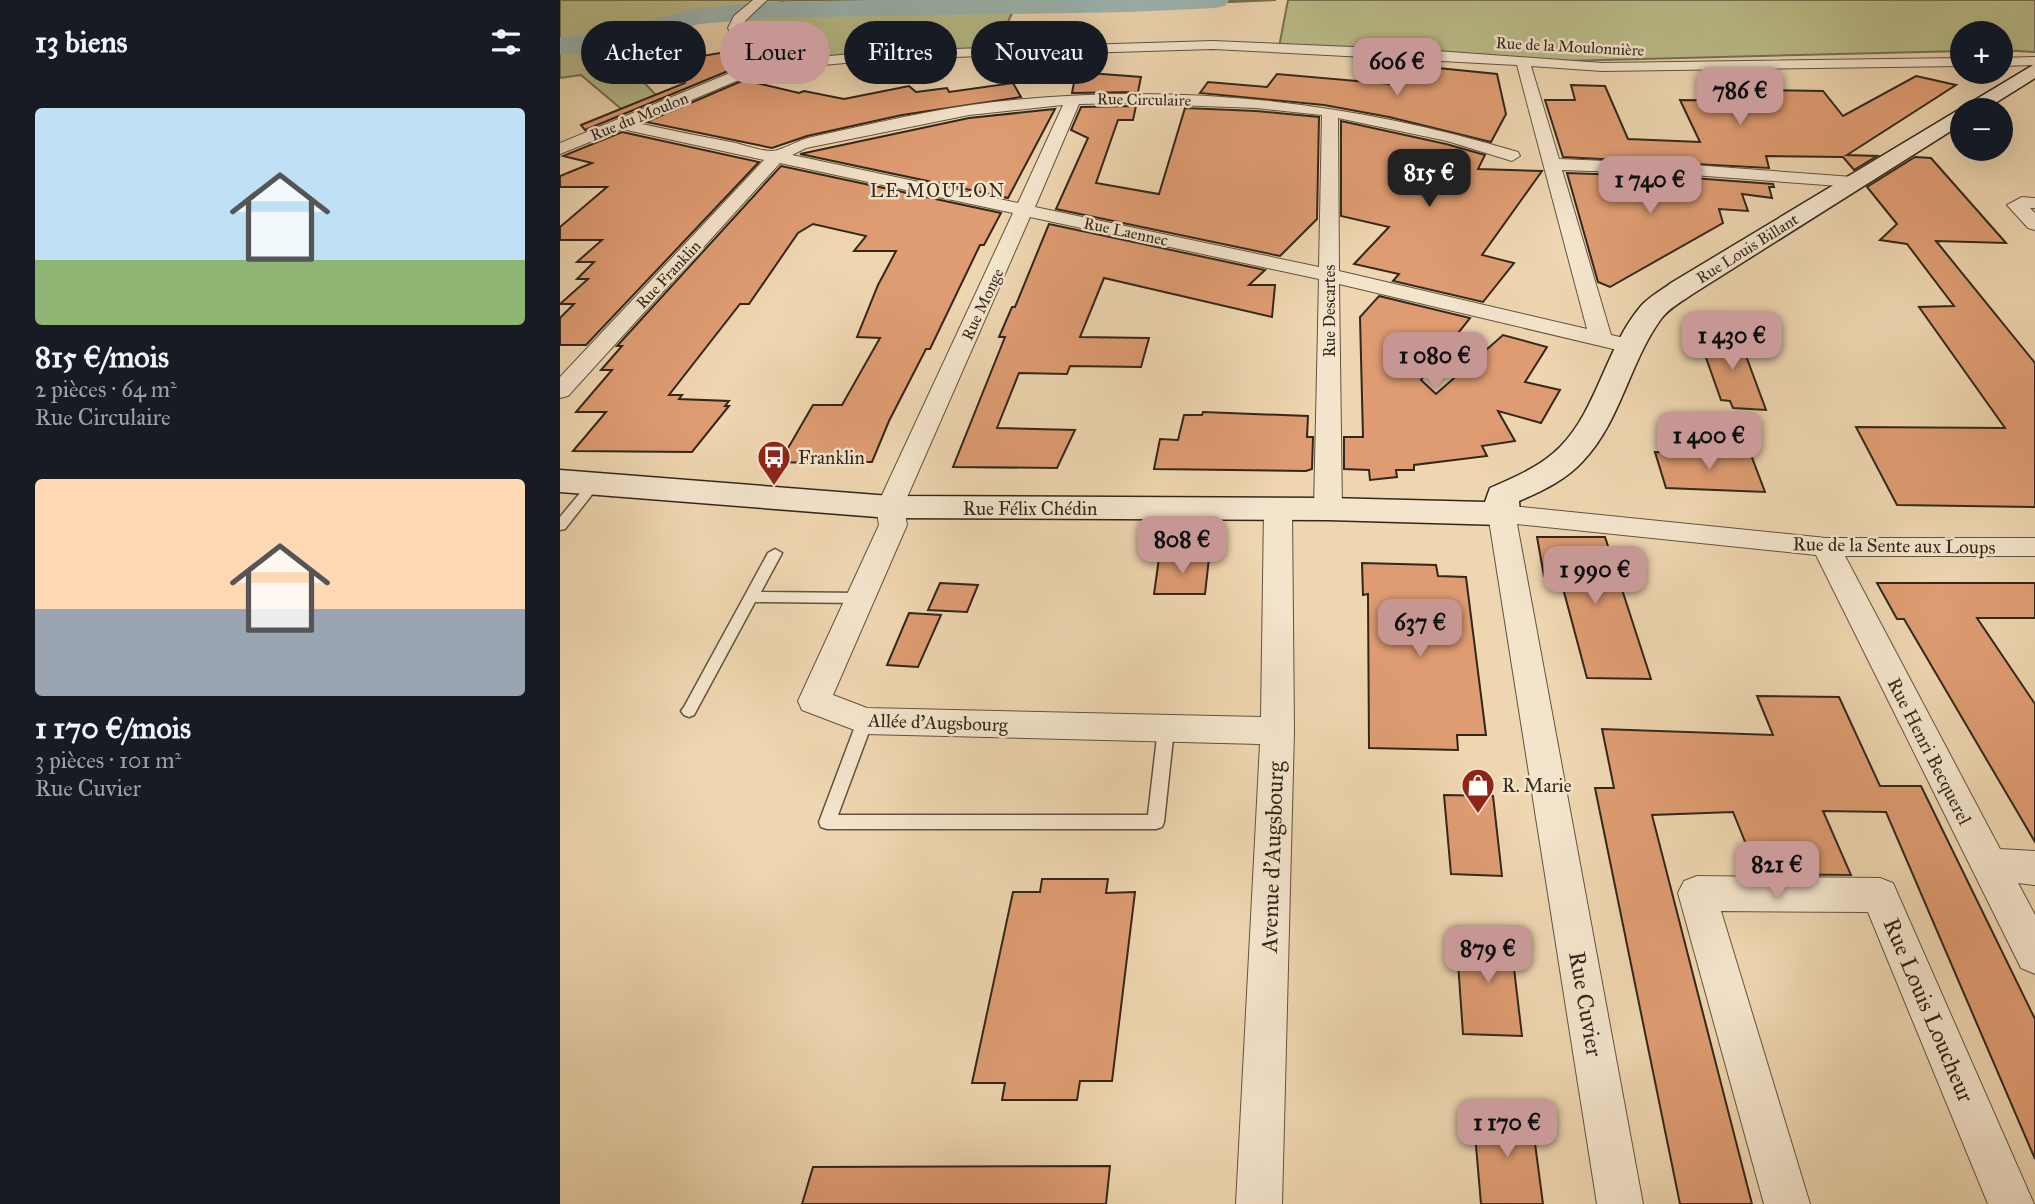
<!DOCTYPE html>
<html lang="fr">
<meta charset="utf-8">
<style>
:root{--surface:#171b24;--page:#20242c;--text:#f1f3f6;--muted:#9ea1a6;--accent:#c59692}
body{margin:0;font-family:"IM FELL Great Primer",serif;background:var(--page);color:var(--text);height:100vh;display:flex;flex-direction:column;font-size:26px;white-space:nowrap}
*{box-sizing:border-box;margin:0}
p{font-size:23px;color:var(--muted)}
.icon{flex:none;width:38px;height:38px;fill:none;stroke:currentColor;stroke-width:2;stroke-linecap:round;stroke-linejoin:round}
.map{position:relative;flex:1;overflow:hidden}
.sheet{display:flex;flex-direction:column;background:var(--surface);width:560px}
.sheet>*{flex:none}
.guide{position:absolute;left:21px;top:21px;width:665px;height:63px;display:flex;gap:14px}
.controls{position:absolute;left:1390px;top:21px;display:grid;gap:14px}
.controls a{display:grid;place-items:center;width:63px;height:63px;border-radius:50%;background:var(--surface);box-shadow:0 7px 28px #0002;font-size:35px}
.price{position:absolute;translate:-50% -60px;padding:0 16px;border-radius:14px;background:var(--accent);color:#111;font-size:23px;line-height:46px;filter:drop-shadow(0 2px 4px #0008)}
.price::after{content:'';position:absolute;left:50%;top:42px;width:21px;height:16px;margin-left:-10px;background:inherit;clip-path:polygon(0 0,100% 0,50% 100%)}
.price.active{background:#222;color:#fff}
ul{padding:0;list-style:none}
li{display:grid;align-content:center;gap:14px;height:371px;padding:0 35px}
li span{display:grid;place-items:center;height:217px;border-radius:7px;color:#555}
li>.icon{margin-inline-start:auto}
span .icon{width:126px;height:126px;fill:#fffc;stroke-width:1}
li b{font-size:30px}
h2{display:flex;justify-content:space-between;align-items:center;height:84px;padding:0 35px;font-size:30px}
.tag{padding:0 24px;border-radius:32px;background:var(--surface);box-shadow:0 7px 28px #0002;font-size:24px;line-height:63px}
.tag.active{background:var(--accent);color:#111}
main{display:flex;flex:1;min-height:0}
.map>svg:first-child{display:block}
.green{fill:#bbbd8a;stroke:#767252;stroke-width:2}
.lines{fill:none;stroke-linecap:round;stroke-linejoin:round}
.stream{fill:#727d77;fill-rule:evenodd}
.river{fill:#9cb7b4;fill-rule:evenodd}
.building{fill:#df9c72;stroke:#32271b;stroke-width:2}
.lane-casing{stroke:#615340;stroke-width:3}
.street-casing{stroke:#615340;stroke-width:2}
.secondary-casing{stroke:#32271b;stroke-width:3}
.lane{fill:#f4e4cc;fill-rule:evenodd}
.street{fill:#f4e4cc;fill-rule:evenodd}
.secondary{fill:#f4e4cc;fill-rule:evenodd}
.labels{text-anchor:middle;stroke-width:5;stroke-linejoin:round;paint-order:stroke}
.far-street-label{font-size:16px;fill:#32271b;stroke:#f4e4cc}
.far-neighbourhood-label{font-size:18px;letter-spacing:2px;fill:#32271b;stroke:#f4e4cc}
.poi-label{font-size:19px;fill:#32271b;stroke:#f4e4cc;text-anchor:start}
.street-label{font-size:19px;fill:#32271b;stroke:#f4e4cc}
.near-street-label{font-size:23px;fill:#32271b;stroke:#f4e4cc}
</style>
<main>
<section class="sheet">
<h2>13 biens<svg class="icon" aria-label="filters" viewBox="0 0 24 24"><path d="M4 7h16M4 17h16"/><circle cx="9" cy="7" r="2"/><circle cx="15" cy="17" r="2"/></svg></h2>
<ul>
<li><span style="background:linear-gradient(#bfe0f5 70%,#8fb573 0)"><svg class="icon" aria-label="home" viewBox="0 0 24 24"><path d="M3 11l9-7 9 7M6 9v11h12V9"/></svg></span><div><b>815 €/mois</b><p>2 pièces · 64 m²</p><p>Rue Circulaire</p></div></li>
<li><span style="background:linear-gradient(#ffd9b3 60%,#9aa5b1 0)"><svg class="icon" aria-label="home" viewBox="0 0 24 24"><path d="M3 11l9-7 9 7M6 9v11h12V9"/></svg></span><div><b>1 170 €/mois</b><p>3 pièces · 101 m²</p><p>Rue Cuvier</p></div></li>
</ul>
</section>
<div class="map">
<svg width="1475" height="1204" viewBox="0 0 1475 1204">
<rect width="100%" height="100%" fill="#eed6b0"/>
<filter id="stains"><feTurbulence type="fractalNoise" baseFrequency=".00286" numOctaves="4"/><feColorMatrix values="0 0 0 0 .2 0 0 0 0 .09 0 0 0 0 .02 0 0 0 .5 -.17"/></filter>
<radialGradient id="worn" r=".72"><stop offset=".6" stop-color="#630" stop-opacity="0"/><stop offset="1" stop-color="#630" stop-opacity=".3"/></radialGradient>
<g class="green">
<path d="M 0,0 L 716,0 L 453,11 L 434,52 L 197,67 L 178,19 L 146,20 L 70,40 L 63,61 L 100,99 L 65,112 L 21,75 L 0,78 Z"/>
<path d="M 728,0 L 1475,0 L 1475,52 L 1440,50 L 1440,33 L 1402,33 L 1402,51 L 963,62 L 719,47 Z"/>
</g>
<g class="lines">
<path class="stream" d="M 222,0 L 227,0 L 213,11 L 209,11 L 209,9 Z"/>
<path class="river" d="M 311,0 L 669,0 L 665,6 L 655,8 L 570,12 L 211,18 L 139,24 L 53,49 L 0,55 L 0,37 L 51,31 L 137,8 L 211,2 Z"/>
</g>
<g class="building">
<path d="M 166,52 L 173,69 L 25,130 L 21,125 L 125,83 L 117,60 Z"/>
<path d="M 858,66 L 937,74 L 946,114 L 931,142 L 829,117 L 764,105 L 640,93 L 648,82 L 707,87 L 717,74 L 842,85 Z"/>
<path d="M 516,72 L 581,77 L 578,92 L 512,93 Z"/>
<path d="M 1356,76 L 1396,85 L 1287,155 L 1317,156 L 1294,170 L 1283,157 L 1206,156 L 1209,168 L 1003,157 L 985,100 L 1015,100 L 1011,85 L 1045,86 L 1068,139 L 1140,142 L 1120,100 L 1207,101 L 1199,90 L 1263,91 L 1283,116 Z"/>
<path d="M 184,80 L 239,93 L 244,91 L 284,99 L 349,86 L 356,92 L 387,88 L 389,92 L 453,83 L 461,97 L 342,115 L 247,136 L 212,148 L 86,122 Z"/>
<path d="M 576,106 L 573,120 L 558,120 L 536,183 L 599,194 L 625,108 L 696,111 L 759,117 L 757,219 L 720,256 L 496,209 L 528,138 L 511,130 L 521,107 Z"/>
<path d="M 495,109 L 448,198 L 240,154 L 409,118 Z"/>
<path d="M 781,121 L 886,144 L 925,155 L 918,169 L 982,171 L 922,255 L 954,263 L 923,302 L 833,281 L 839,274 L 794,264 L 829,227 L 781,216 Z"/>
<path d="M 62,132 L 199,162 L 26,345 L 0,345 L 0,318 L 14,304 L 0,304 L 28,279 L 17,279 L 34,262 L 17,262 L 42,240 L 0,240 L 0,227 L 47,187 L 0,187 L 0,176 L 32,163 L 3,156 Z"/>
<path d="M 1355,157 L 1371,158 L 1446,243 L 1376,241 L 1475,363 L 1475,507 L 1337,505 L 1296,427 L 1445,428 L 1359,307 L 1394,306 L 1347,244 L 1320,240 L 1337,224 L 1307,187 Z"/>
<path d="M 221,166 L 441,213 L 424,245 L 420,245 L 370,349 L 366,349 L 329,421 L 312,462 L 284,462 L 282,464 L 220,462 L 253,405 L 282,405 L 320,338 L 297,337 L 318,285 L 336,251 L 294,251 L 306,236 L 253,224 L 238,233 L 189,304 L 180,304 L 109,395 L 122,395 L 119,399 L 169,401 L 165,406 L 169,406 L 132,452 L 13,451 L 46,412 L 16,412 L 52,370 L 41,370 L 62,346 L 57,346 Z"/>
<path d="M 1007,173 L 1119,177 L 1213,184 L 1214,187 L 1209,187 L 1212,198 L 1182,194 L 1188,211 L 1159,209 L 1163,223 L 1050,287 L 1038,282 Z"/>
<path d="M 489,224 L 705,270 L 689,285 L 715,285 L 712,317 L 544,278 L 520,337 L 589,338 L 581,367 L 510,366 L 507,374 L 459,373 L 437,428 L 515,430 L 497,468 L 393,467 L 445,337 L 439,337 L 452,307 L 455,307 Z"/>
<path d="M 819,296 L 910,318 L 861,380 L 876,394 L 943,335 L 987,347 L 965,382 L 1000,390 L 981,423 L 938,411 L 955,441 L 922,446 L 927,456 L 854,465 L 854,470 L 836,470 L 837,477 L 810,480 L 809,470 L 784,469 L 784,437 L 803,437 L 800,317 Z"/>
<path d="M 1138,335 L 1179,337 L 1206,410 L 1173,408 L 1170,401 L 1161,400 Z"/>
<path d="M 643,412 L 748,416 L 747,437 L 753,437 L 752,469 L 746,471 L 594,469 L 600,439 L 618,440 L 624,415 L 642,415 Z"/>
<path d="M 1095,452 L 1191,455 L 1205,492 L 1106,488 Z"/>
<path d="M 977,537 L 1045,537 L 1091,679 L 1027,678 L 1000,577 L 984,576 Z"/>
<path d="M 599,558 L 649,558 L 645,594 L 594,594 Z"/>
<path d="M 802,563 L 876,565 L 878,576 L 906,577 L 926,735 L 897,735 L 898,750 L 809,748 L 808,594 L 803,595 Z"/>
<path d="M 380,583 L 418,585 L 407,612 L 368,610 Z"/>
<path d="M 1317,583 L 1475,583 L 1475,618 L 1417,618 L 1475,704 L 1475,842 L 1344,619 L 1337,619 Z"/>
<path d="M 349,613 L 381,615 L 358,667 L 327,665 Z"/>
<path d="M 1197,696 L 1279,697 L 1320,786 L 1361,786 L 1475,1019 L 1475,1159 L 1326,812 L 1263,811 L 1291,875 L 1198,874 L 1173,812 L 1092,815 L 1192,1204 L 1120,1204 L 1035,788 L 1054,788 L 1042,729 L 1213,735 Z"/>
<path d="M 884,795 L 933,796 L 942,876 L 891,874 Z"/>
<path d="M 482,879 L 548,879 L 546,893 L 575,892 L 552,1081 L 520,1081 L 517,1100 L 442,1100 L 445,1083 L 412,1083 L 453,892 L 480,892 Z"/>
<path d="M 896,934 L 950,935 L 962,1036 L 903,1034 Z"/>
<path d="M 913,1111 L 971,1113 L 983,1204 L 921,1204 Z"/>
<path d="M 550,1166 L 546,1204 L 242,1204 L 253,1167 Z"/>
</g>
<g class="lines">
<defs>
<g id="lane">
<path d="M 34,480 L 40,484 L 38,487 L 5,529 L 0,530 L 0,517 L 30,481 Z"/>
<path d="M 215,549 L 222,553 L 201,592 L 301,593 L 308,598 L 301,603 L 195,602 L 134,715 L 129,717 L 124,715 L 121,711 L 124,707 L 208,553 Z"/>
<path d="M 305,715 L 311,717 L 313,721 L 278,815 L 588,815 L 598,729 L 600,725 L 606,723 L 612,725 L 614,729 L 604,822 L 602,827 L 596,829 L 267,829 L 261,827 L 259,822 L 297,721 L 299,717 Z"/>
</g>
<g id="street">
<path d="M 193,0 L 207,0 L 185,21 L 182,28 L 195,59 L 200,62 L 328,51 L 653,41 L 863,50 L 1042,63 L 1402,58 L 1402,66 L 1042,71 L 971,66 L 999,159 L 1119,164 L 1293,177 L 1302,182 L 1293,187 L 1119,174 L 1002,170 L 1051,335 L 1078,341 L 1081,346 L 1078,351 L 1070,353 L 779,284 L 782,509 L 778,515 L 768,518 L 758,515 L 754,509 L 759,279 L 470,217 L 348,495 L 344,507 L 347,525 L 273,695 L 307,708 L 701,717 L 704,510 L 708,504 L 718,501 L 728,504 L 732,510 L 734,731 L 722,1204 L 676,1204 L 700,744 L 305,734 L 242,710 L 238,701 L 319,525 L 316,507 L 322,495 L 453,213 L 220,163 L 8,396 L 0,398 L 0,377 L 204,160 L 62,129 L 0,154 L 0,143 L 187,66 L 182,61 L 168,28 L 174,16 ZM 653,49 L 957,65 L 1027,329 L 779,271 L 778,118 L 887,141 L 952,161 L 960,156 L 958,152 C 787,100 612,82 434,102 C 373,109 312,124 252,137 C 240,139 221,151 212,151 C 201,151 187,146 176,143 C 143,137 110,130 77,123 L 200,71 L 328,59 ZM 562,103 L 696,108 L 762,115 L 759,267 L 475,207 L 519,104 ZM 503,105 L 458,203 L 232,155 L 246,148 L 409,115 Z"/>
<path d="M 1475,57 L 1475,65 L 1440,66 L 1440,58 Z"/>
<path d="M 1462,197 L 1475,198 L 1475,208 L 1470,208 L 1475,213 L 1475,230 L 1468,228 L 1447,205 Z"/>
<path d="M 942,505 L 1266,538 L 1475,538 L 1475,556 L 1285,556 L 1440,849 L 1475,851 L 1475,885 L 1458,883 L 1475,915 L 1475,974 L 1461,968 L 1256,555 L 957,524 L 1083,1204 L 1037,1204 L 928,514 L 932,508 Z"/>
<path d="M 1137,876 L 1320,878 L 1333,883 L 1474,1204 L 1428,1204 L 1308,912 L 1161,911 L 1250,1204 L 1204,1204 L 1118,893 L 1124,881 Z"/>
</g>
<path id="secondary" d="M 1475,64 L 1475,78 L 1424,110 L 1402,110 L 1402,124 L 1131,295 C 1121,302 1108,309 1101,319 C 1069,363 1061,421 1023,461 C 1006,480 982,491 959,501 L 960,514 L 954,522 L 942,525 L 768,520 L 330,518 L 0,492 L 0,470 L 330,496 L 768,498 L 925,502 L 930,488 C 955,477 980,467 1000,447 C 1037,410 1046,347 1081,306 C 1089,297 1102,290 1111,283 Z"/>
</defs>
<use href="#lane" class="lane-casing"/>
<use href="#street" class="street-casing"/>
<use href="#secondary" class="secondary-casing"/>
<use href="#lane" class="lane"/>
<use href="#street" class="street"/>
<use href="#secondary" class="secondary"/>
</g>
<defs>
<symbol id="bus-pin" viewBox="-11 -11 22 30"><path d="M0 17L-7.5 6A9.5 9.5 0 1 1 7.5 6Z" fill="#8f2418" stroke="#f4e4cc"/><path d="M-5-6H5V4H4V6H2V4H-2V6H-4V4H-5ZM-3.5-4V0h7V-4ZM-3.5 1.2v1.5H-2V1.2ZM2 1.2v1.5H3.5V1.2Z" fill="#fff"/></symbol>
<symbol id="shop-pin" viewBox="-11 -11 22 30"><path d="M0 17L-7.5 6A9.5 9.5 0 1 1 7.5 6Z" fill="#8f2418" stroke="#f4e4cc"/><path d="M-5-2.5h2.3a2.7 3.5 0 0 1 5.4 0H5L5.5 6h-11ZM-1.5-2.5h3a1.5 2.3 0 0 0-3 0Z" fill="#fff"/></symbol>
</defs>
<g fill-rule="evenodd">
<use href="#bus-pin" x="195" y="438" width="38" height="52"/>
<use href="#shop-pin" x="899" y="766" width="38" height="52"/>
</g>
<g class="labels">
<g class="far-street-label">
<text transform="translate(1010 46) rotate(3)" y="6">Rue de la Moulonnière</text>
<text transform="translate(584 99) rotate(1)" y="6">Rue Circulaire</text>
<text transform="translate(79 116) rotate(-22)" y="6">Rue du Moulon</text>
<text transform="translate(566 231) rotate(12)" y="6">Rue Laennec</text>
<text transform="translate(1187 248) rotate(-32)" y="6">Rue Louis Billant</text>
<text transform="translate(108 274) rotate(-47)" y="6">Rue Franklin</text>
<text transform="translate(422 304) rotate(-65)" y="6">Rue Monge</text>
<text transform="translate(769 311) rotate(-90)" y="6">Rue Descartes</text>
</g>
<g class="far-neighbourhood-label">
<text x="378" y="197">LE MOULON</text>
</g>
<g class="poi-label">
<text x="238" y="464">Franklin</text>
<text x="942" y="792">R. Marie</text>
</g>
<g class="street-label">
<text x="470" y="515">Rue Félix Chédin</text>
<text transform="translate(1334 545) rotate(1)" y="7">Rue de la Sente aux Loups</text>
<text transform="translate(378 722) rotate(2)" y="7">Allée d'Augsbourg</text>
<text transform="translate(1370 751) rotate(63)" y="7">Rue Henri Becquerel</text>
</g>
<g class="near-street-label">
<text transform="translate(712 857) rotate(-88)" y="8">Avenue d'Augsbourg</text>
<text transform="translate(1026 1004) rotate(80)" y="8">Rue Cuvier</text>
<text transform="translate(1369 1010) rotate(67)" y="8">Rue Louis Loucheur</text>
</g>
</g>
<rect width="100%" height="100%" filter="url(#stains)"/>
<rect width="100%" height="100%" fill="url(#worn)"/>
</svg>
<div class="controls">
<a>+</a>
<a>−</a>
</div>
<b class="price" style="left:837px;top:98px">606 €</b>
<b class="price" style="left:1180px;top:127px">786 €</b>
<b class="price active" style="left:869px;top:209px">815 €</b>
<b class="price" style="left:1090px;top:216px">1 740 €</b>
<b class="price" style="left:1172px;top:372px">1 430 €</b>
<b class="price" style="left:875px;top:392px">1 080 €</b>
<b class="price" style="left:1149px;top:472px">1 400 €</b>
<b class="price" style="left:622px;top:576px">808 €</b>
<b class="price" style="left:1035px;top:606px">1 990 €</b>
<b class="price" style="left:860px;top:659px">637 €</b>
<b class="price" style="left:1217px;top:901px">821 €</b>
<b class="price" style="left:928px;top:985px">879 €</b>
<b class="price" style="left:947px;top:1159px">1 170 €</b>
<div class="guide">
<a class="tag">Acheter</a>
<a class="tag active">Louer</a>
<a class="tag">Filtres</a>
<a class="tag">Nouveau</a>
</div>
</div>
</main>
